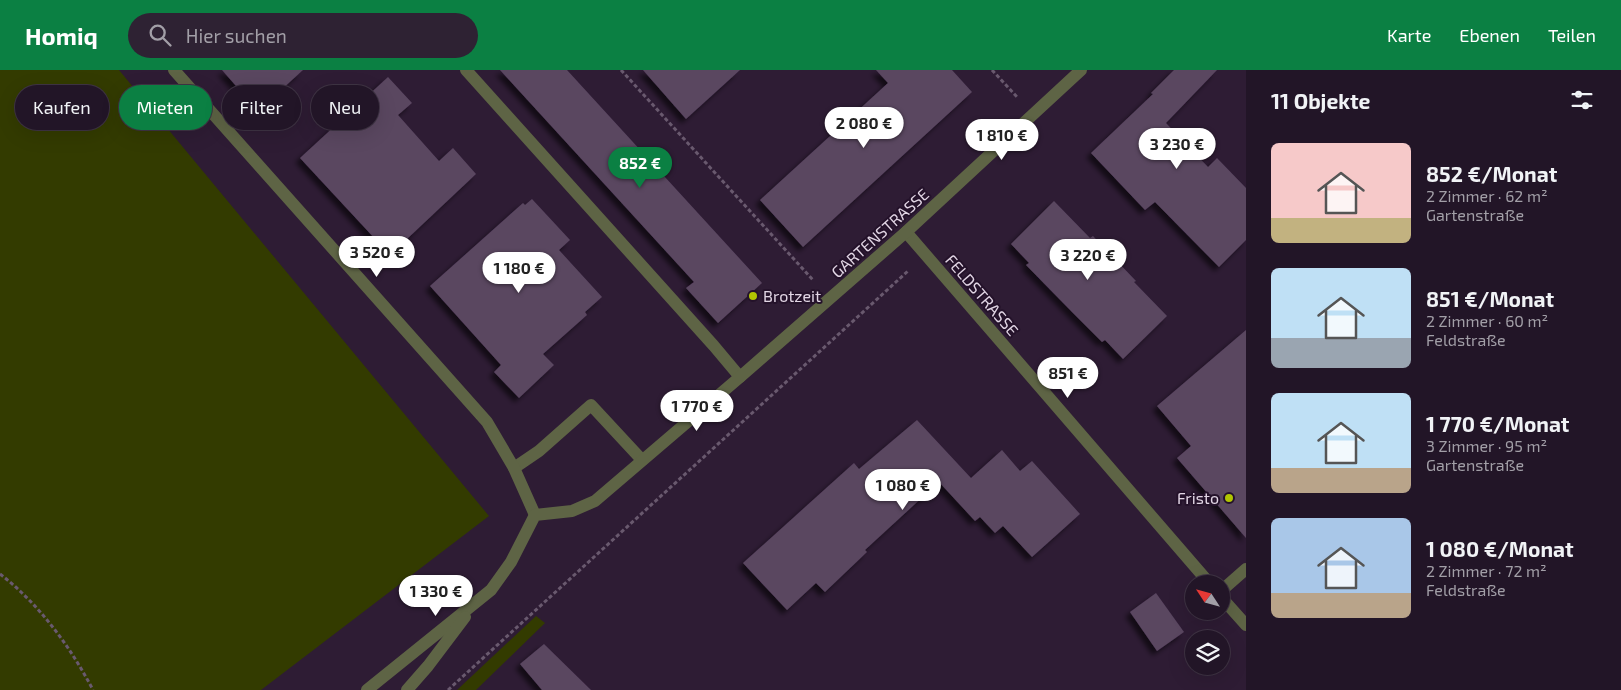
<!DOCTYPE html>
<html lang="de">
<meta charset="utf-8">
<style>
:root{--surface:#221527;--page:#2e2233;--text:#f1f3f6;--muted:#a29fa7;--line:#3f3444;--accent:#0b8043}
body{margin:0;font-family:"Exo 2",sans-serif;background:var(--page);color:var(--text);height:100vh;display:flex;flex-direction:column;font-size:19px;white-space:nowrap}
*{box-sizing:border-box;margin:0}
p{font-size:16px;color:var(--muted)}
.icon{flex:none;width:28px;height:28px;fill:none;stroke:currentColor;stroke-width:2;stroke-linecap:round;stroke-linejoin:round}
.map{position:relative;flex:1;overflow:hidden}
.side{display:flex;flex-direction:column;background:var(--surface);width:375px}
.side>*{flex:none}
.hud{position:absolute;left:15px;top:15px;width:475px;height:45px;display:flex;gap:10px}
.needle{width:32px;rotate:306deg}
.tools{position:absolute;left:1185px;top:505px;display:grid;gap:10px}
.tools a{display:grid;place-items:center;width:45px;height:45px;border-radius:50%;background:var(--surface);box-shadow:0 5px 20px #0002,0 0 0 1px var(--line);font-size:25px}
.price{position:absolute;translate:-50% -42px;padding:0 11px;border-radius:18px;background:#fff;color:#222;font-size:16px;line-height:32px;filter:drop-shadow(0 1px 2px #0008)}
.price::after{content:'';position:absolute;left:50%;top:30px;width:15px;height:11px;margin-left:-8px;background:inherit;clip-path:polygon(0 0,100% 0,50% 100%)}
.price.active{background:var(--accent);color:#fff}
ul{padding:0;list-style:none}
li{display:flex;align-items:center;gap:15px;height:125px;padding:0 25px}
li span{display:grid;place-items:center;flex:none;width:140px;height:100px;border-radius:8px;color:#555}
li>.icon{margin-inline-start:auto}
span .icon{width:60px;height:60px;fill:#fffc;stroke-width:1}
li b{font-size:21px}
h2{display:flex;justify-content:space-between;align-items:center;height:60px;padding:0 25px;font-size:21px}
.tag{padding:0 18px;border-radius:22px;background:var(--surface);box-shadow:0 5px 20px #0002,0 0 0 1px var(--line);font-size:18px;line-height:45px}
.tag.active{background:var(--accent);color:#fff}
header{display:flex;align-items:center;gap:30px;box-sizing:border-box;height:70px;padding:0 25px;background:var(--accent);color:#fff}
header strong{font-size:24px}
nav{display:flex;gap:28px;margin-inline-start:auto;font-size:18px}
.search{width:350px;height:45px;background:var(--page);display:flex;align-items:center;gap:12px;box-sizing:border-box;padding:0 18px;border-radius:28px;color:var(--muted);font-size:19px}
main{display:flex;flex:1;min-height:0}
.map>svg:first-child{display:block}
.green{fill:#333b00}
.building{fill:#5a4661;filter:url(#shadow)}
.lines{fill:none;stroke-linecap:round;stroke-linejoin:round}
.path{stroke:#69596e;stroke-width:3;stroke-dasharray:4 2.5;stroke-linecap:butt}
.lane{stroke:#5e6445;stroke-width:12}
.street{stroke:#5e6445;stroke-width:12}
.poi-dot{fill:#b0c502;stroke:#24122a;stroke-width:2}
.labels{text-anchor:middle;stroke-width:4;stroke-linejoin:round;paint-order:stroke}
.street-label{font-size:16px;fill:#e2d6e5;stroke:#24122a}
.poi-label{font-size:16px;fill:#e2d6e5;stroke:#24122a;text-anchor:start}
</style>
<header>
<strong>Homiq</strong>
<div class="search"><svg class="icon" aria-label="search" viewBox="0 0 24 24"><circle cx="10" cy="10" r="6"/><path d="M15 15l6 6"/></svg>Hier suchen</div>
<nav><a>Karte</a><a>Ebenen</a><a>Teilen</a></nav>
</header>
<main>
<div class="map">
<svg width="1246" height="620" viewBox="0 0 1246 620">
<defs>
<filter id="shadow"><feDropShadow dx="-4.5" dy="4.5" stdDeviation="2.5" flood-color="#0009"/></filter>
</defs>
<rect width="100%" height="100%" fill="#2e1c34"/>
<g class="green">
<path d="M 0,0 L 119,0 L 489,446 L 261,620 L 0,620 Z"/>
<path d="M 536,546 L 545,553 L 476,620 L 457,620 Z"/>
</g>
<g class="building">
<path d="M 222,0 L 303,0 L 258,41 Z"/>
<path d="M 500,0 L 567,0 L 762,213 L 718,253 L 686,218 L 694,212 Z"/>
<path d="M 643,0 L 740,0 L 686,49 Z"/>
<path d="M 876,0 L 952,0 L 972,22 L 803,177 L 760,130 L 888,13 Z"/>
<path d="M 1174,0 L 1217,0 L 1166,53 L 1208,97 L 1217,88 L 1246,118 L 1246,170 L 1219,197 L 1155,132 L 1145,140 L 1091,83 L 1153,24 L 1151,23 Z"/>
<path d="M 388,7 L 412,33 L 398,45 L 439,91 L 453,78 L 476,104 L 390,185 L 300,88 Z"/>
<path d="M 532,129 L 570,170 L 559,180 L 602,227 L 585,242 L 587,245 L 543,284 L 554,295 L 519,328 L 494,302 L 501,295 L 430,216 L 523,133 L 525,135 Z"/>
<path d="M 1054,131 L 1090,168 L 1093,166 L 1136,211 L 1134,212 L 1167,246 L 1123,289 L 1105,270 L 1102,272 L 1072,242 L 1026,195 L 1029,193 L 1011,174 Z"/>
<path d="M 1246,260 L 1246,468 L 1177,388 L 1191,376 L 1157,336 Z"/>
<path d="M 917,350 L 971,408 L 1002,380 L 1020,401 L 1032,391 L 1080,444 L 1032,487 L 1003,456 L 995,463 L 980,447 L 975,451 L 939,412 L 865,480 L 867,482 L 825,522 L 816,513 L 787,540 L 743,493 L 854,393 L 859,399 Z"/>
<path d="M 1156,523 L 1184,562 L 1157,581 L 1130,542 Z"/>
<path d="M 544,574 L 591,620 L 542,620 L 520,594 Z"/>
</g>
<g class="lines">
<g class="path">
<path d="M 621,0 L 813,210"/>
<path d="M 992,0 L 1017,27"/>
<path d="M 0,504 C 39,534 70,576 93,620"/>
<path d="M 448,620 L 908,201"/>
</g>
<g class="lane">
<path d="M 466,0 L 714,276 L 740,307"/>
<path d="M 514,398 L 539,381 L 591,335 L 642,390"/>
<path d="M 1221,521 L 1246,499"/>
</g>
<g class="street">
<path d="M 174,0 L 487,352 L 514,398 L 535,445"/>
<path d="M 906,162 L 1210,514"/>
<path d="M 1221,527 L 1246,555"/>
<path d="M 367,620 L 491,520 L 511,492 L 535,445 L 572,441 L 595,431 L 740,307 L 906,162 L 1081,0"/>
<path d="M 407,620 L 428,596 L 465,547"/>
</g>
</g>
<g class="poi-dot">
<circle cx="753" cy="226" r="5"/>
<circle cx="1229" cy="428" r="5"/>
</g>
<g class="labels">
<g class="street-label">
<text transform="translate(880 163) rotate(-42)" y="6">GARTENSTRASSE</text>
<text transform="translate(982 225) rotate(49)" y="6">FELDSTRASSE</text>
</g>
<g class="poi-label">
<text x="763" y="232">Brotzeit</text>
<text x="1219" y="434" text-anchor="end">Fristo</text>
</g>
</g>
</svg>
<div class="tools">
<a><svg class="needle" viewBox="-14 -14 28 28"><path d="M0-13l5 13h-10z" fill="#e53935"/><path d="M0 13l5-13h-10z" fill="#a29fa7"/></svg></a>
<a><svg class="icon" aria-label="layers" viewBox="0 0 24 24"><path d="M12 4l9 5-9 5-9-5zM3 14l9 5 9-5"/></svg></a>
</div>
<b class="price" style="left:864px;top:79px">2 080 €</b>
<b class="price" style="left:1002px;top:91px">1 810 €</b>
<b class="price" style="left:1177px;top:100px">3 230 €</b>
<b class="price active" style="left:640px;top:119px">852 €</b>
<b class="price" style="left:377px;top:208px">3 520 €</b>
<b class="price" style="left:1088px;top:211px">3 220 €</b>
<b class="price" style="left:519px;top:224px">1 180 €</b>
<b class="price" style="left:1068px;top:329px">851 €</b>
<b class="price" style="left:697px;top:362px">1 770 €</b>
<b class="price" style="left:903px;top:441px">1 080 €</b>
<b class="price" style="left:436px;top:547px">1 330 €</b>
<div class="hud">
<a class="tag">Kaufen</a>
<a class="tag active">Mieten</a>
<a class="tag">Filter</a>
<a class="tag">Neu</a>
</div>
</div>
<section class="side">
<h2>11 Objekte<svg class="icon" aria-label="filters" viewBox="0 0 24 24"><path d="M4 7h16M4 17h16"/><circle cx="9" cy="7" r="2"/><circle cx="15" cy="17" r="2"/></svg></h2>
<ul>
<li><span style="background:linear-gradient(#f6c9c9 75%,#c2b280 0)"><svg class="icon" aria-label="home" viewBox="0 0 24 24"><path d="M3 11l9-7 9 7M6 9v11h12V9"/></svg></span><div><b>852 €/Monat</b><p>2 Zimmer · 62 m²</p><p>Gartenstraße</p></div></li>
<li><span style="background:linear-gradient(#bfe0f5 70%,#9aa5b1 0)"><svg class="icon" aria-label="home" viewBox="0 0 24 24"><path d="M3 11l9-7 9 7M6 9v11h12V9"/></svg></span><div><b>851 €/Monat</b><p>2 Zimmer · 60 m²</p><p>Feldstraße</p></div></li>
<li><span style="background:linear-gradient(#bfe0f5 75%,#b9a48a 0)"><svg class="icon" aria-label="home" viewBox="0 0 24 24"><path d="M3 11l9-7 9 7M6 9v11h12V9"/></svg></span><div><b>1 770 €/Monat</b><p>3 Zimmer · 95 m²</p><p>Gartenstraße</p></div></li>
<li><span style="background:linear-gradient(#a9c7e8 75%,#b9a48a 0)"><svg class="icon" aria-label="home" viewBox="0 0 24 24"><path d="M3 11l9-7 9 7M6 9v11h12V9"/></svg></span><div><b>1 080 €/Monat</b><p>2 Zimmer · 72 m²</p><p>Feldstraße</p></div></li>
</ul>
</section>
</main>
